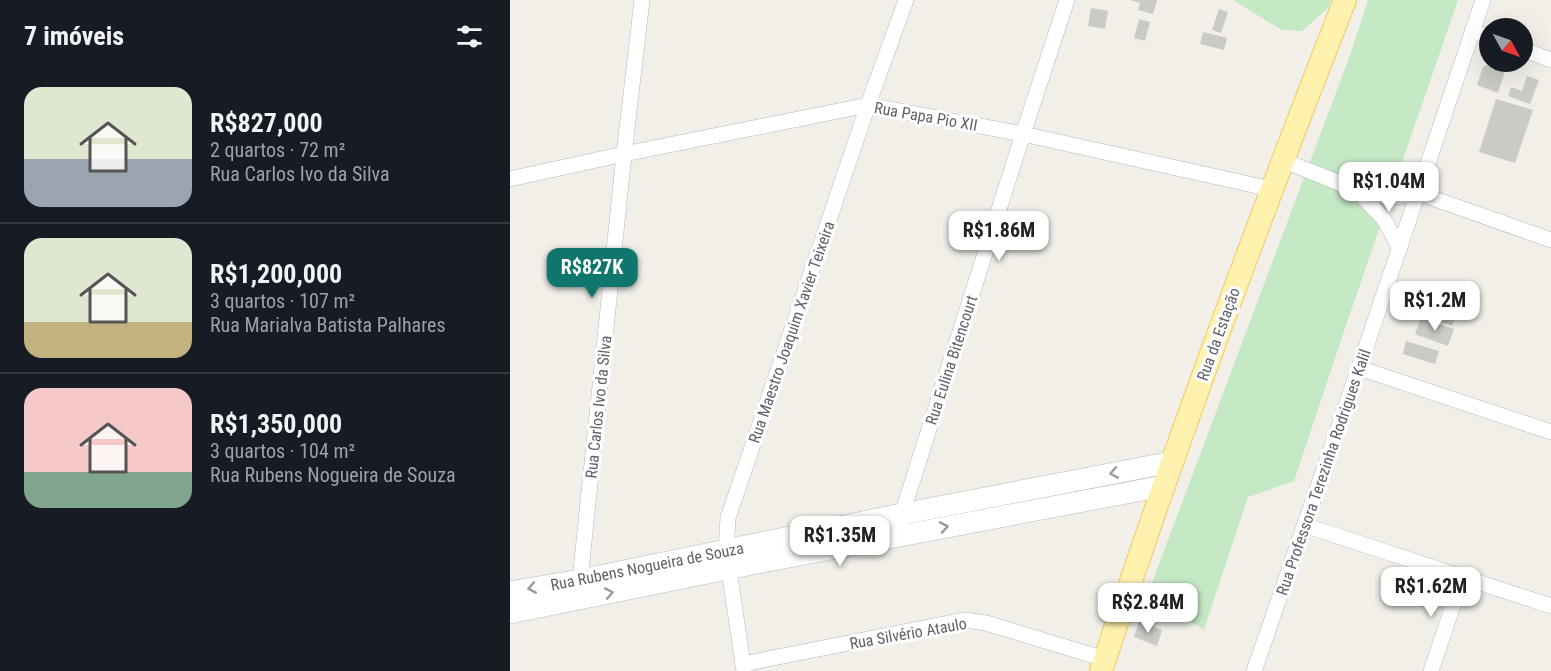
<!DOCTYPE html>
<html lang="pt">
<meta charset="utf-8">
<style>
:root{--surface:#171b24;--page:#242831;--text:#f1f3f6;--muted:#9ea1a6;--line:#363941;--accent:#0f766e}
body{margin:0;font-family:"Roboto Condensed",sans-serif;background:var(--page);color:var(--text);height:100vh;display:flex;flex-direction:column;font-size:22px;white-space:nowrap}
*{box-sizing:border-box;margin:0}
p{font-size:20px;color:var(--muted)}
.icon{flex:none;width:33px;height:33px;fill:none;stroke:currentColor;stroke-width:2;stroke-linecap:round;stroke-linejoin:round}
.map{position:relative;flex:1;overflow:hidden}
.side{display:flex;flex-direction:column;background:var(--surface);width:510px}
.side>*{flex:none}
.needle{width:39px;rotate:130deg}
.controls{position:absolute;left:969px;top:18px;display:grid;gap:12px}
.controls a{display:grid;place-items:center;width:54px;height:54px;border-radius:50%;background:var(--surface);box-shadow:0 6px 24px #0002;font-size:30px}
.price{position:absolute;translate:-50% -51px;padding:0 14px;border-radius:12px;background:#fff;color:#222;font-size:20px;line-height:39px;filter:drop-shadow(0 2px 3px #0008)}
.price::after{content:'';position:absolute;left:50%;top:36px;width:18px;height:14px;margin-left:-9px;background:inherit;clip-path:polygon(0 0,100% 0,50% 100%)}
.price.selected{background:var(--accent);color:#fff}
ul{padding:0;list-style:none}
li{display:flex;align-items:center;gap:18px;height:150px;padding:0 24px}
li+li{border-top:2px solid var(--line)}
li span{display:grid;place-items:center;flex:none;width:168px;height:120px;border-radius:18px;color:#555}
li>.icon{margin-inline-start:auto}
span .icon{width:72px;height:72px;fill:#fffc;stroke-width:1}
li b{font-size:26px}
h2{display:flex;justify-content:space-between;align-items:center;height:72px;padding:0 24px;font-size:26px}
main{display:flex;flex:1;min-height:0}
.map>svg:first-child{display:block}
.green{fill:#c5e8c5}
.building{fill:#cccac5}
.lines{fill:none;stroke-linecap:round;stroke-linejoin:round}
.street-casing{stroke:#b5b8bc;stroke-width:16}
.secondary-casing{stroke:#b6babf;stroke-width:22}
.primary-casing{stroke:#f2c960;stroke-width:24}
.street{stroke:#fff;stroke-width:15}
.secondary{stroke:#fff;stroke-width:21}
.primary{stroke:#fff2af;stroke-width:22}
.oneway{stroke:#979a9d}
.labels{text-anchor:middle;stroke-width:6;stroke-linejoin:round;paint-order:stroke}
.street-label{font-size:16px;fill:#5f6368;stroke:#fff}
</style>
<main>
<section class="side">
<h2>7 imóveis<svg class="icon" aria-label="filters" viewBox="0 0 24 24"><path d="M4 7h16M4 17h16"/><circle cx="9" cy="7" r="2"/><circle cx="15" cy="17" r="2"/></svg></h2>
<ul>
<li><span style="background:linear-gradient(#dfe7d0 60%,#9aa5b1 0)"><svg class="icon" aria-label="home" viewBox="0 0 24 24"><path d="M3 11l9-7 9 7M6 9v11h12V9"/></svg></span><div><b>R$827,000</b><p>2 quartos · 72 m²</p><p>Rua Carlos Ivo da Silva</p></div></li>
<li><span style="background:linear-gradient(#dfe7d0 70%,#c2b280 0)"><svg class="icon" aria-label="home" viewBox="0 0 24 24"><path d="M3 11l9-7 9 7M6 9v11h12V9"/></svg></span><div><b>R$1,200,000</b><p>3 quartos · 107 m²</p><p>Rua Marialva Batista Palhares</p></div></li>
<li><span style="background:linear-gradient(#f6c9c9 70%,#7fa58c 0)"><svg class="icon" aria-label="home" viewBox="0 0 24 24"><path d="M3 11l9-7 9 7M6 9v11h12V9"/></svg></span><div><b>R$1,350,000</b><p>3 quartos · 104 m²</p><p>Rua Rubens Nogueira de Souza</p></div></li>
</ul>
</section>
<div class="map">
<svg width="1041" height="671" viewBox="0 0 1041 671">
<rect width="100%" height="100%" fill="#f1efe8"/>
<g class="green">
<path d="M 723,0 L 821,0 L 818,8 L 792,31 L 772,30 Z"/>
<path d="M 858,0 L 948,0 L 833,334 L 784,481 L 738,497 L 694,630 L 637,596 L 839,58 Z"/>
</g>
<g class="building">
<path d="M 620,0 L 647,0 L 643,14 L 628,10 L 630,3 Z"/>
<path d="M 581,8 L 598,11 L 595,29 L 578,26 Z"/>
<path d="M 709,9 L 718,12 L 711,33 L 702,30 Z"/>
<path d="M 629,19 L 640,22 L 635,41 L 624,38 Z"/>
<path d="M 693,32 L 717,38 L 714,50 L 690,44 Z"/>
<path d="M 983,62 L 997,64 L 988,93 L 967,85 L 973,67 Z"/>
<path d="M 1017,76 L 1029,80 L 1020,104 L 998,96 L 1001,87 L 1012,91 Z"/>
<path d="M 986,99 L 1023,110 L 1005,163 L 969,152 Z"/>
<path d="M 916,305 L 945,315 L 942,326 L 913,316 Z"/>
<path d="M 911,318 L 944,329 L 938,346 L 905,334 Z"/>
<path d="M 896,341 L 929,351 L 925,364 L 893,354 Z"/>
<path d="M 629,621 L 652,630 L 647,646 L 624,637 Z"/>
</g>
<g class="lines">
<defs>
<g id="street">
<path d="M 962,31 L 980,37"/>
<path d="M 1012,49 L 1041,60"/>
<path d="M 772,160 L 827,182 L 849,193 L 873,218 L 890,248"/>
<path d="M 0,179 L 114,154 L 358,105 L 513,134 L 761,189"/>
<path d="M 849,193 L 888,197 L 908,193 L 1041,240"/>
<path d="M 849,368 L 1041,432"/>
<path d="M 391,520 L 392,514 L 513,134 L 557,0"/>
<path d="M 794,525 L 1041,606"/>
<path d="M 71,588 L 70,580 L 114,154 L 132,0"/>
<path d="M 233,664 L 454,620 L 476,623 L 595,659"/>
<path d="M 234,671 L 216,550 L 218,518 L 358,105 L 396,0"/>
<path d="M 744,671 L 849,368 L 973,0"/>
<path d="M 921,671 L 953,576"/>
</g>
<g id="secondary">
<path d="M 0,592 L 70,580 L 392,514 L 662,462"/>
<path d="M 0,613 L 242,564 L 653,486"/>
</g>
<path id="primary" d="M 591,671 C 665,445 748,222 835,0"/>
</defs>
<use href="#street" class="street-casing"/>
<use href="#secondary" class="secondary-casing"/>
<use href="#primary" class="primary-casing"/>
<use href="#street" class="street"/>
<use href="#secondary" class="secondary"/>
<use href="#primary" class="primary"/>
</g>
<defs><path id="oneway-chevron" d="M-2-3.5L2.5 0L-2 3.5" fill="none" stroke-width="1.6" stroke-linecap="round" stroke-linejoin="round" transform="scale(1.5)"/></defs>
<g class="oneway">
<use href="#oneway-chevron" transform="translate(604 473) rotate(169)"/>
<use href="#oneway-chevron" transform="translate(434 527) rotate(-10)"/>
<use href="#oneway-chevron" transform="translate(22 588) rotate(170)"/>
<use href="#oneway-chevron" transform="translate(99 593) rotate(-11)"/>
</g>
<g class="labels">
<g class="street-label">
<text transform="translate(416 116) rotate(10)" y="6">Rua Papa Pio XII</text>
<text transform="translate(281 332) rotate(-71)" y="6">Rua Maestro Joaquim Xavier Teixeira</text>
<text transform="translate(708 334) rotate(-70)" y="6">Rua da Estação</text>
<text transform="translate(441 360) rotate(-72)" y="6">Rua Eulina Bitencourt</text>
<text transform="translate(88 407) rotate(-84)" y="6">Rua Carlos Ivo da Silva</text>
<text transform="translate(813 472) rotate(-71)" y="6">Rua Professora Terezinha Rodrigues Kalil</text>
<text transform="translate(137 566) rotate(-11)" y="6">Rua Rubens Nogueira de Souza</text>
<text transform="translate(398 633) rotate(-10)" y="6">Rua Silvério Ataulo</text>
</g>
</g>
</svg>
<div class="controls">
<a><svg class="needle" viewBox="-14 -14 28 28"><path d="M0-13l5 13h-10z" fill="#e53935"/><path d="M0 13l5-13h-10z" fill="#9ea1a6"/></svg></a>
</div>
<b class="price" style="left:879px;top:213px">R$1.04M</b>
<b class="price" style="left:489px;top:262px">R$1.86M</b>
<b class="price selected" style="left:82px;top:299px">R$827K</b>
<b class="price" style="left:925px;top:332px">R$1.2M</b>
<b class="price" style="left:330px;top:567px">R$1.35M</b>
<b class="price" style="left:921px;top:618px">R$1.62M</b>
<b class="price" style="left:638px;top:634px">R$2.84M</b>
</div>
</main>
